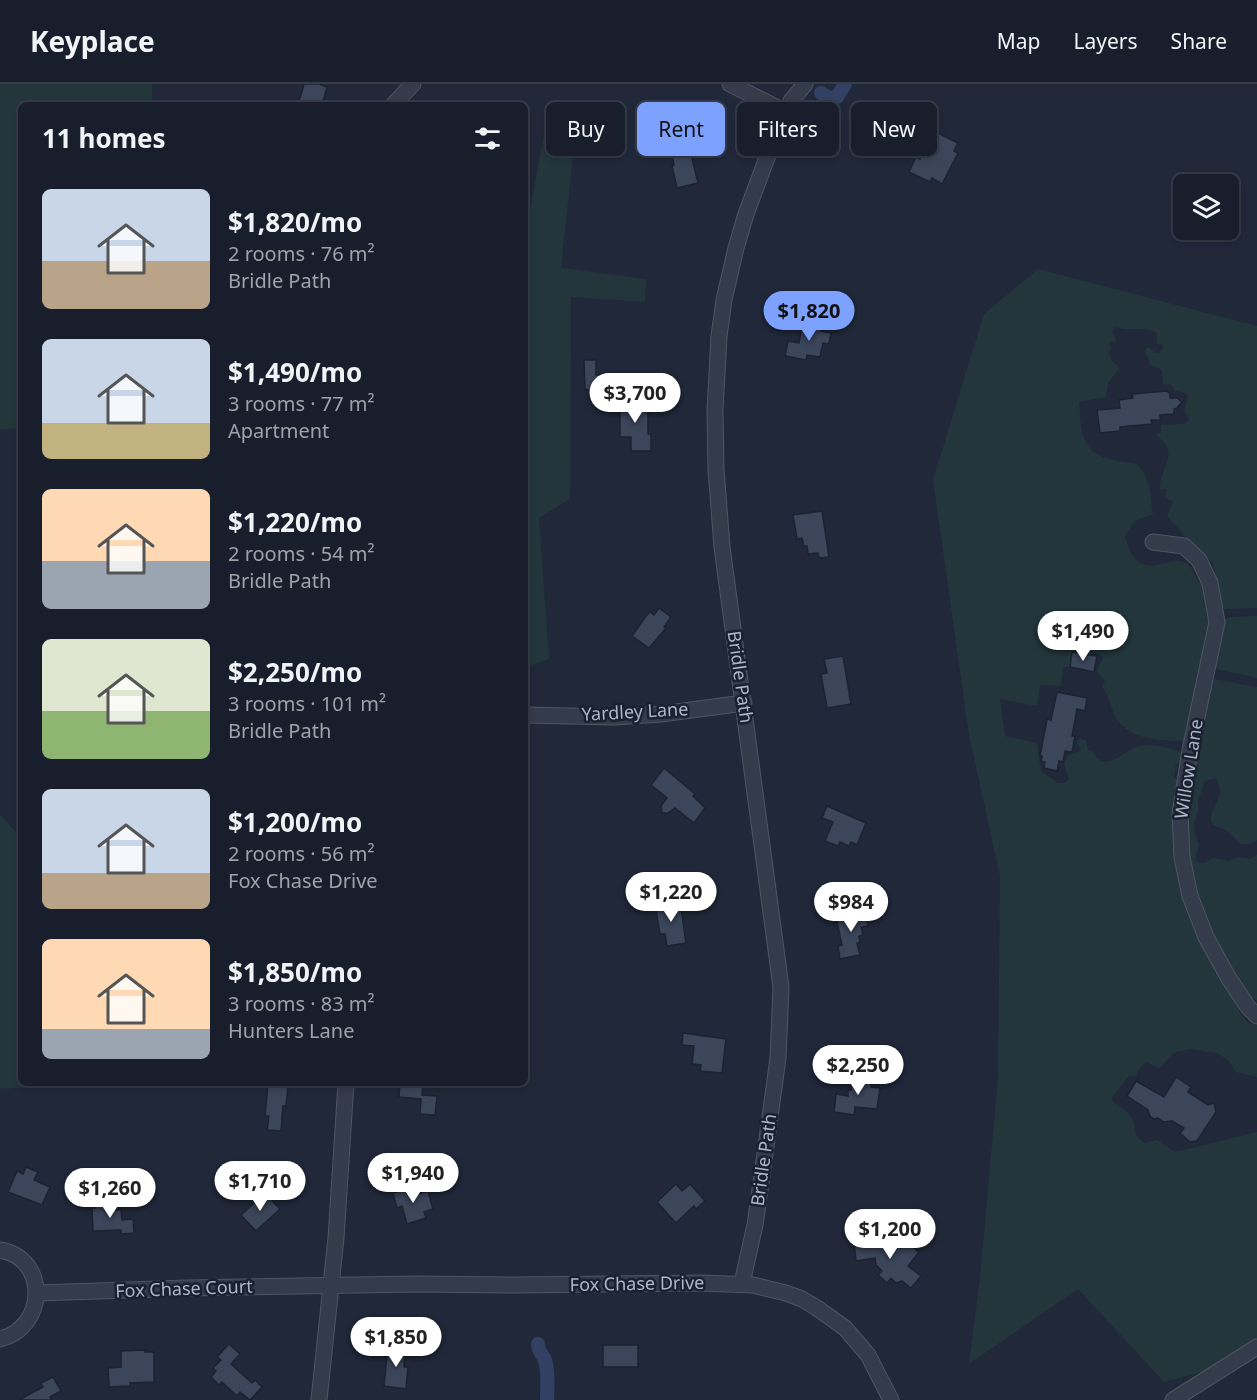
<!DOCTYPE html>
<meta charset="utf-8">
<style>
:root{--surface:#181e2c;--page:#252b38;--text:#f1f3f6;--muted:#9fa2a9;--line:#363c48;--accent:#7da1fe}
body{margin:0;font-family:"Noto Sans",sans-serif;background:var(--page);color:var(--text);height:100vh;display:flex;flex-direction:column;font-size:22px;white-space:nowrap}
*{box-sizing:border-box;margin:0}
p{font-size:20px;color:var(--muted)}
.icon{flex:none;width:33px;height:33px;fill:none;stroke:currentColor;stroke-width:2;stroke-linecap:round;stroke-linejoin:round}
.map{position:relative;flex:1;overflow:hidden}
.panel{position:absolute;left:18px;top:18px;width:510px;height:984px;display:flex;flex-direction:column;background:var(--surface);border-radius:9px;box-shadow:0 3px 9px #0003,0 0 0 2px var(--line)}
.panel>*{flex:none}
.top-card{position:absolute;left:546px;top:18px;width:570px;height:54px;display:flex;gap:12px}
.controls{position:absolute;left:1173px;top:90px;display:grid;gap:12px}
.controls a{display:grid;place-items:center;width:66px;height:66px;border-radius:9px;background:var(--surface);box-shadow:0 3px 9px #0003,0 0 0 2px var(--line);font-size:30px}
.price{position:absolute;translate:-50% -51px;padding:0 14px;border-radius:21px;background:#fff;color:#222;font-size:20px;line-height:39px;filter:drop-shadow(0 2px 3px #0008)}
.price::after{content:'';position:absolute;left:50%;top:36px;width:18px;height:14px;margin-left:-9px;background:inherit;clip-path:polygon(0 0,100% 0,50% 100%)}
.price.current{background:var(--accent);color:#111}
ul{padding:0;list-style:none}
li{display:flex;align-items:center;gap:18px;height:150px;padding:0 24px}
li span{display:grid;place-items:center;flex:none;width:168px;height:120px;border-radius:9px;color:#555}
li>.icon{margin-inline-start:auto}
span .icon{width:72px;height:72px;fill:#fffc;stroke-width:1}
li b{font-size:26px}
h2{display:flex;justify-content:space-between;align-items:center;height:72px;padding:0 24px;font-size:26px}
.chip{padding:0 21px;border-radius:9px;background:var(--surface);box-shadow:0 3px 9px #0003,0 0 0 2px var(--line);font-size:21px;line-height:54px}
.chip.current{background:var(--accent);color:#111}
header{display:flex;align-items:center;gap:36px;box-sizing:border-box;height:84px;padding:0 30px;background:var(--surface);border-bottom:2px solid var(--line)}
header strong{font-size:28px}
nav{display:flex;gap:33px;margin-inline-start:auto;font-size:21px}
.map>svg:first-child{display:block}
.green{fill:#22363b}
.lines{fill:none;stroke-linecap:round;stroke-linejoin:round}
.canal{stroke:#324163;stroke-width:14}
.building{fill:#3c465b;stroke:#1b2231;stroke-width:1.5}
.street-casing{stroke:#4e5565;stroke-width:17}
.street{stroke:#343b4a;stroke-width:15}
.labels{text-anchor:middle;stroke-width:5;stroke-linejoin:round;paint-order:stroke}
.street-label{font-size:18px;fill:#aeb5c7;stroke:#19202f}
</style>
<header>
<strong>Keyplace</strong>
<nav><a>Map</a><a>Layers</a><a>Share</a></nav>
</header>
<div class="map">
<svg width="1257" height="1316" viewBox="0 0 1257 1316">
<rect width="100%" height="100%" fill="#20283a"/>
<g class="green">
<path d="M 0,0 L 152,0 L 152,21 L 21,21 L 21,344 L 0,346 Z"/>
<path d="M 578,25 L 561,184 L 646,195 L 645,218 L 571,213 L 570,415 L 539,434 L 549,575 L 525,583 L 525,153 L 547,34 Z"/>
<path d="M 1038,185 L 1257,242 L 1257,524 L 1224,525 L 1221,522 C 1217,507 1217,492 1212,477 L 1206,475 L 1167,432 L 1173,418 L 1166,414 L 1166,405 L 1160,406 C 1159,380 1182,372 1156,351 L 1161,348 L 1161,341 L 1184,340 L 1188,338 L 1189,334 L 1184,327 L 1188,312 L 1187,309 L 1175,307 L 1170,300 L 1163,301 L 1162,286 L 1149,280 L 1149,274 L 1145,269 L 1146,264 L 1150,264 L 1154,268 L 1158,269 L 1163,265 L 1163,261 L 1157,260 L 1157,249 C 1144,242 1130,248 1116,243 L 1112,248 L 1116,255 L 1115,258 L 1110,258 L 1109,261 L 1112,263 L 1109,270 L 1111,276 L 1120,284 L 1108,299 L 1106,313 L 1079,318 C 1081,347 1080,368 1113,376 C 1121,378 1129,378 1137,380 C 1152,396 1150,411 1153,431 C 1137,433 1131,440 1125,454 C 1131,472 1139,487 1162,480 C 1169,478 1178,475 1185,479 C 1192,482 1195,492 1198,498 L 1202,499 L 1208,513 L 1210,539 L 1187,656 C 1163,658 1127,656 1115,632 C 1110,622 1110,612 1102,603 L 1105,596 L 1096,587 L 1103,574 L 1097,568 L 1090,571 L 1072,568 L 1070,583 L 1064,583 L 1061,602 L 1040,601 L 1037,622 L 1000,615 L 1005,652 L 1037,659 L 1041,687 L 1058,699 L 1065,699 L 1069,695 L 1064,679 L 1068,672 L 1080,667 L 1081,665 L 1077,659 L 1080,654 L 1086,657 L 1088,667 L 1091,666 C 1108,693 1122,665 1140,662 C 1155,659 1170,664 1183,669 L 1181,679 L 1176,680 L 1174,693 L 1178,696 L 1182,807 L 1198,853 L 1223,900 L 1237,919 L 1239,928 L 1249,940 L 1254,939 L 1257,942 L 1257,993 L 1236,988 L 1229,977 L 1217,969 L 1190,965 L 1174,969 L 1159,985 L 1146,978 L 1138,986 L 1136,993 L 1131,991 C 1126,994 1116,1008 1112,1014 C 1115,1023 1123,1023 1129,1030 C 1139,1041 1129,1050 1145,1059 L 1157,1056 L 1175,1068 L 1257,1048 L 1257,1273 L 1164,1298 L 1078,1205 L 969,1280 L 980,1194 L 998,993 L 1000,792 L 969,651 L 933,396 L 984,230 Z"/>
<path d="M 1257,532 L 1257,594 L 1217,585 L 1215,581 L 1223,536 L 1230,533 Z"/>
<path d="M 1215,595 L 1257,603 L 1257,756 L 1249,760 L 1241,760 C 1235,756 1233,751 1227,747 C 1223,744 1218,744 1214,741 C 1201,731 1231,713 1215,694 L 1204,698 L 1202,707 L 1198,715 L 1198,728 L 1194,737 L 1194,746 L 1199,761 L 1196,770 L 1196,777 C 1205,781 1207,777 1214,774 L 1228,777 L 1238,773 L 1250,775 L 1257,770 L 1257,917 C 1220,892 1192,812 1187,769 C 1185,746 1188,722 1190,699 L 1194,697 L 1196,683 L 1193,681 L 1211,598 Z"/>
<path d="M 0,731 L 21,753 L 21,999 L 87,999 L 0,1005 Z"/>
</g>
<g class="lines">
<g class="canal">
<path d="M 821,9 L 829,14 L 837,13 L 845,0"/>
<path d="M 538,1260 C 538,1267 541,1268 544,1274 C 549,1285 547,1304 547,1316"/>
</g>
</g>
<g class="building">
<path d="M 304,0 L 319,0 L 327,3 L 322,21 L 298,21 Z"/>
<path d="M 938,49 L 958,59 L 954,67 L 958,69 L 942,100 L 932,94 L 930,98 L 909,88 L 916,73 L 920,75 L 929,57 L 933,59 Z"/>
<path d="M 688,58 L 698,99 L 677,104 L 672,82 L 674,81 L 670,63 Z"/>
<path d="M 803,236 L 822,240 L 821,247 L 831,249 L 829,260 L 823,259 L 820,273 L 807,271 L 806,276 L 785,272 L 788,257 L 799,259 Z"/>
<path d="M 584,276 L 596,276 L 596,291 L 600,291 L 601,305 L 585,306 Z"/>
<path d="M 628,303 L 636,303 L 637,324 L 648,324 L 648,350 L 651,350 L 651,367 L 631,367 L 631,353 L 620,353 L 620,325 L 628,325 Z"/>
<path d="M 1167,307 L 1170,310 L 1170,314 L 1177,314 L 1182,318 L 1177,324 L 1174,325 L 1174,330 L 1160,331 L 1160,336 L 1151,336 L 1152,340 L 1120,343 L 1120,347 L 1100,349 L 1097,326 L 1120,324 L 1119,316 L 1133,314 L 1132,310 Z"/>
<path d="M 822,427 L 829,473 L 819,474 L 818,469 L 808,470 L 807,462 L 804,462 L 802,454 L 797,455 L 793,431 Z"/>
<path d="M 659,524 L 671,533 L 664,543 L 666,544 L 649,564 L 632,552 L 646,532 L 650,528 L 654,531 Z"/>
<path d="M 1072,568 L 1097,572 L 1094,588 L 1070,583 Z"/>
<path d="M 843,572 L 851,620 L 827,624 L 821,590 L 827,589 L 824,575 Z"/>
<path d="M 1057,608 L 1087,614 L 1085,627 L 1077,625 L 1072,652 L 1075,652 L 1072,668 L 1065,667 L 1063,678 L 1059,677 L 1057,687 L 1044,684 L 1045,678 L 1041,677 L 1042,672 L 1040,672 L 1047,635 L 1051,636 Z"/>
<path d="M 664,684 L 695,710 L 693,712 L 705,724 L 694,739 L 675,724 L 668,729 L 662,729 L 661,722 L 667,714 L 651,701 Z"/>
<path d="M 827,722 L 866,739 L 857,761 L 851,758 L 849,762 L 840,758 L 838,762 L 825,757 L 833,738 L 822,734 Z"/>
<path d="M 680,817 L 686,859 L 667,862 L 665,850 L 660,850 L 655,820 Z"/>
<path d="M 865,827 L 868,842 L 861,843 L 863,851 L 859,852 L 860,859 L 857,859 L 860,871 L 840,875 L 838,862 L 842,861 L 836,833 Z"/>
<path d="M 683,949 L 726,955 L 722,989 L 700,987 L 701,981 L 692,980 L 694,962 L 682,961 Z"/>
<path d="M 853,991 L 872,993 L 871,1003 L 880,1004 L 877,1025 L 855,1023 L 854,1031 L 834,1028 L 836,1010 L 848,1012 L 848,1006 L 851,1006 Z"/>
<path d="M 1176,993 L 1191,1003 L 1188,1008 L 1208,1021 L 1214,1019 L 1216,1028 L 1197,1057 L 1190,1058 L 1180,1049 L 1184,1044 L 1172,1037 L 1164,1038 L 1158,1034 L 1154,1035 L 1150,1032 L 1148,1026 L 1127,1012 L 1136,997 L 1164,1013 Z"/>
<path d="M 400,999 L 423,999 L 422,1011 L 437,1012 L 435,1031 L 420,1030 L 421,1015 L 399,1013 Z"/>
<path d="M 268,1000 L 288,1002 L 286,1022 L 283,1022 L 281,1047 L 267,1046 L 269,1032 L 265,1032 Z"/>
<path d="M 26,1083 L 38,1088 L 34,1096 L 50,1103 L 42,1121 L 8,1108 L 17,1087 L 23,1090 Z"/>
<path d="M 676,1100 L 682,1107 L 690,1100 L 705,1117 L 696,1125 L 694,1122 L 676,1139 L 657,1118 Z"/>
<path d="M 415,1103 L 417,1110 L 428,1107 L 433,1125 L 424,1128 L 426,1134 L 407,1140 L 402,1122 L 397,1124 L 393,1109 Z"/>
<path d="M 265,1109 L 280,1125 L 256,1147 L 241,1131 Z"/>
<path d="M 94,1115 L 105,1115 L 105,1125 L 121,1126 L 122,1136 L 133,1135 L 134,1149 L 121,1150 L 121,1146 L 93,1147 L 92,1124 L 95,1124 Z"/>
<path d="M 873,1155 L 874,1159 L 880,1158 L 887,1164 L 892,1157 L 901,1164 L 906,1158 L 919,1168 L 908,1182 L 921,1192 L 911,1204 L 902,1197 L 896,1199 L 891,1194 L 887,1199 L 878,1191 L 882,1187 L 876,1181 L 875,1174 L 856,1177 L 854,1158 Z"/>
<path d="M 229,1260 L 240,1270 L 231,1280 L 252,1299 L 255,1296 L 262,1303 L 250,1316 L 240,1308 L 237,1312 L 222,1298 L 219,1301 L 211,1293 L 216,1287 L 213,1284 L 221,1276 L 217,1273 Z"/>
<path d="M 388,1261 L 405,1263 L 404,1283 L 408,1283 L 406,1305 L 384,1302 Z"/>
<rect x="603" y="1261" width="35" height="22"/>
<path d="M 145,1266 L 145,1268 L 154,1268 L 154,1298 L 130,1299 L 130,1302 L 109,1303 L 108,1284 L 121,1283 L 121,1267 Z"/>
<path d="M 53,1293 L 61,1307 L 50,1313 L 52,1316 L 19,1316 L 43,1303 L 41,1299 Z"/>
</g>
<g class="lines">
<defs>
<g id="street">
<path d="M 730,0 L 786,28"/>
<path d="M 393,21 L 413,0"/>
<path d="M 1153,458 L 1184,462 L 1199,476 L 1210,499 L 1217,538 L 1190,666 L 1180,730 L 1182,773 L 1190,812 L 1206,853 L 1228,893 L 1248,923 L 1257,932"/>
<path d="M 525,631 L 614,633 L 661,630 L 744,619"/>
<path d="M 0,1166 C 49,1174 47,1244 0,1255"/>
<path d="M 742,1199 L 755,1141 L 764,1077 L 778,974 L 781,903 L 722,463 L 716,385 L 715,327 L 719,252 L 724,216 L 736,164 L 746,130 L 771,63 L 791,17 L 805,0"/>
<path d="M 37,1209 L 187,1204 L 416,1200 L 514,1201 L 701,1199 L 753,1201 L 786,1209 L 802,1215 L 817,1224 L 845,1244 L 868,1271 L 891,1316"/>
<path d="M 319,1316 L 336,1154 L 346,999"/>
<path d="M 1173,1316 L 1257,1263"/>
</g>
</defs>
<use href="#street" class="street-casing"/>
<use href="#street" class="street"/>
</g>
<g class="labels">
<g class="street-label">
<text transform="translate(740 593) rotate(82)" y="6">Bridle Path</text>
<text transform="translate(635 628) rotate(-3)" y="6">Yardley Lane</text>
<text transform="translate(1189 685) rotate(-81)" y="6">Willow Lane</text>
<text transform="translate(764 1076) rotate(-82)" y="6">Bridle Path</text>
<text transform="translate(637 1200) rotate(-1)" y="6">Fox Chase Drive</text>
<text transform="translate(184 1205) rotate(-2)" y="6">Fox Chase Court</text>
</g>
</g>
</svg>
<div class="controls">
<a><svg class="icon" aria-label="layers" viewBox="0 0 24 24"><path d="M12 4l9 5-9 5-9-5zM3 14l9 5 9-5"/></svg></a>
</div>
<b class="price current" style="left:809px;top:258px">$1,820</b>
<b class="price" style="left:635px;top:340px">$3,700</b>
<b class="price" style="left:1083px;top:578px">$1,490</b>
<b class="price" style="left:671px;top:839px">$1,220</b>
<b class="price" style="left:851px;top:849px">$984</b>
<b class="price" style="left:858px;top:1012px">$2,250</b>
<b class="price" style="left:413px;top:1120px">$1,940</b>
<b class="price" style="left:260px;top:1128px">$1,710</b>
<b class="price" style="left:110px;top:1135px">$1,260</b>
<b class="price" style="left:890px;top:1176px">$1,200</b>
<b class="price" style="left:396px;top:1284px">$1,850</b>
<div class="top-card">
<a class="chip">Buy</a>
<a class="chip current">Rent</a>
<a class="chip">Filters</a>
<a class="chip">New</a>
</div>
<section class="panel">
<h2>11 homes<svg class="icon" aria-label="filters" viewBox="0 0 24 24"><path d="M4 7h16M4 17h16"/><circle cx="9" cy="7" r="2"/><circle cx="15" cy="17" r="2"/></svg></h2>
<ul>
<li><span style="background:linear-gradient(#c9d6e8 60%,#b9a48a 0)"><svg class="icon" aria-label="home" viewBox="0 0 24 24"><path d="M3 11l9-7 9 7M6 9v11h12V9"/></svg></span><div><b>$1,820/mo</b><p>2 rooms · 76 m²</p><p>Bridle Path</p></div></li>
<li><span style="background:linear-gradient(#c9d6e8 70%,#c2b280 0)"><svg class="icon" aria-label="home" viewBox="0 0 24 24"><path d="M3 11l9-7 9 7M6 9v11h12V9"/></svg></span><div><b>$1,490/mo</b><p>3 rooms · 77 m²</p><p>Apartment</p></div></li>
<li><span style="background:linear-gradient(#ffd9b3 60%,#9aa5b1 0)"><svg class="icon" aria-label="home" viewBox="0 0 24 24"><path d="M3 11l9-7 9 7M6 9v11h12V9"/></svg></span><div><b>$1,220/mo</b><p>2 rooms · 54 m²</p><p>Bridle Path</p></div></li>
<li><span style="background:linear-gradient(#dfe7d0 60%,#8fb573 0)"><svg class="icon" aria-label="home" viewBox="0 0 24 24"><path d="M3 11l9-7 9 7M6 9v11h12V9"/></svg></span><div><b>$2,250/mo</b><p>3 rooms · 101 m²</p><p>Bridle Path</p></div></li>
<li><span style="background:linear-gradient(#c9d6e8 70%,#b9a48a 0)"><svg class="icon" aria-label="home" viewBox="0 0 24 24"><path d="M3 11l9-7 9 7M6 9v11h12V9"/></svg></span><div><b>$1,200/mo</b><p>2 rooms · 56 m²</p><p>Fox Chase Drive</p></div></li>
<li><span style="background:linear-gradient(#ffd9b3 75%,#9aa5b1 0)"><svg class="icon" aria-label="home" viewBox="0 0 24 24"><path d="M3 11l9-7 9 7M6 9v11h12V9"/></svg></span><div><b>$1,850/mo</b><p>3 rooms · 83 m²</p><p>Hunters Lane</p></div></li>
</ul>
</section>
</div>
